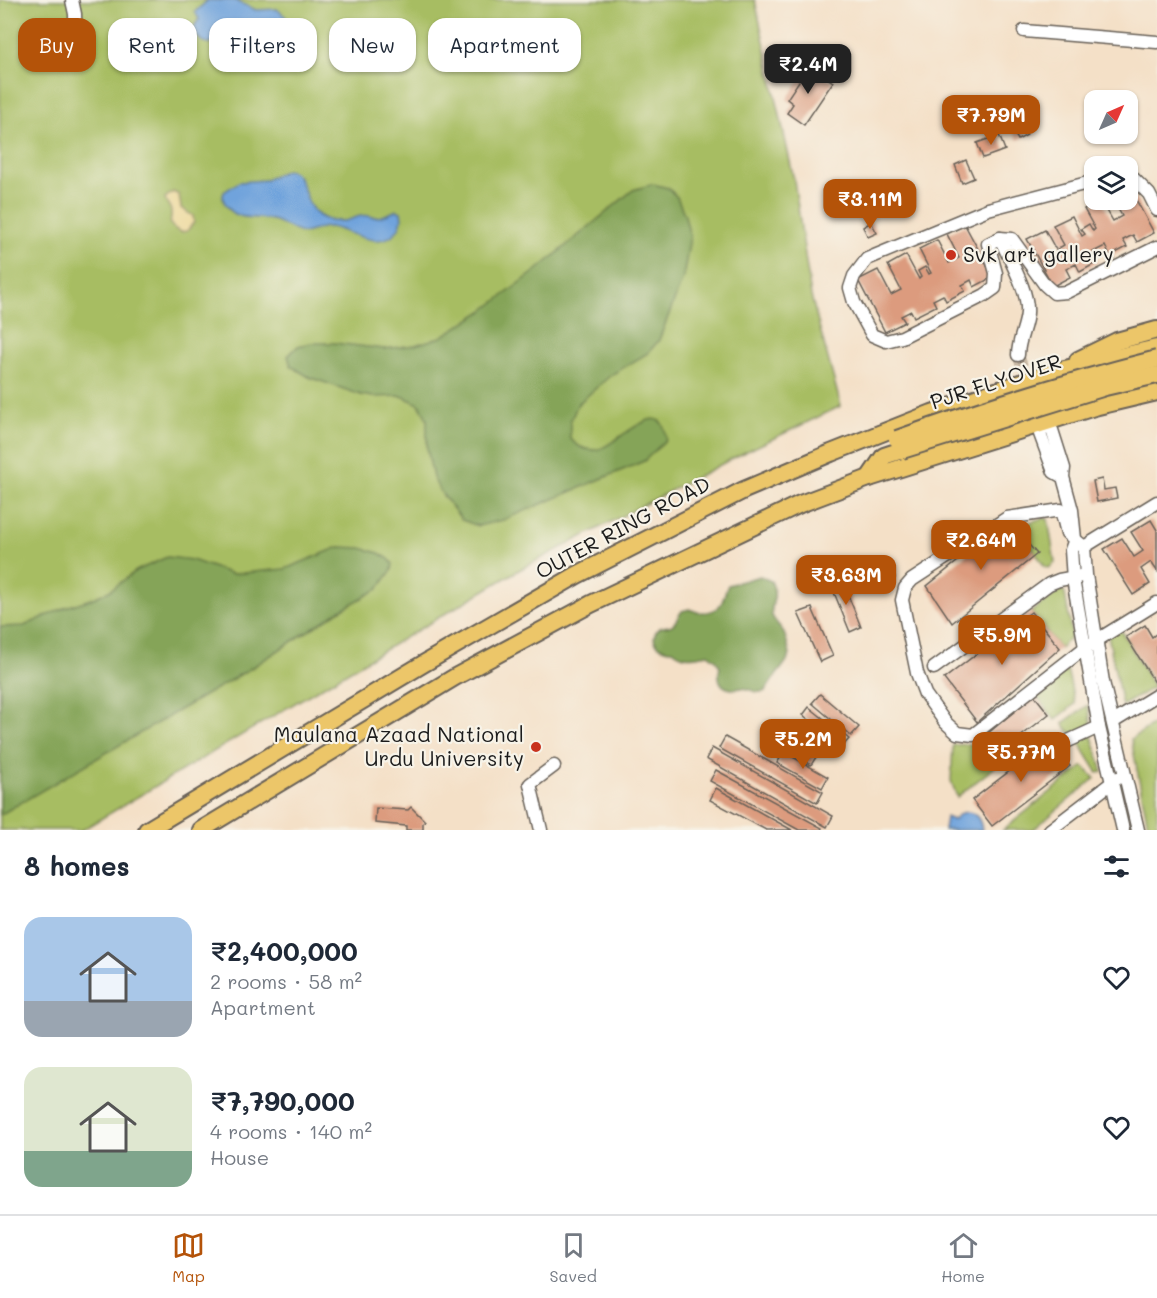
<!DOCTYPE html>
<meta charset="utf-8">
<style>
:root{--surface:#fff;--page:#f2f2f3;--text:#1f2937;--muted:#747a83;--line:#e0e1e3;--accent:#b45309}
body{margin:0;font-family:Mali,sans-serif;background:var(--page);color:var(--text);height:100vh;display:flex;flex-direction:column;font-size:22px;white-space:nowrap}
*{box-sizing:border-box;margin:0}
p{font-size:20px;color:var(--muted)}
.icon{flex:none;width:33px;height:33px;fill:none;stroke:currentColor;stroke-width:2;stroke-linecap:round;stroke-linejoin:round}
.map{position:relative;height:830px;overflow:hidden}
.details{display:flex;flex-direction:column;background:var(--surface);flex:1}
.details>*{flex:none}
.top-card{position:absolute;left:18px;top:18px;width:600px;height:54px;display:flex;gap:12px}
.needle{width:39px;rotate:45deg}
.tools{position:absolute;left:1084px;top:90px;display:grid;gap:12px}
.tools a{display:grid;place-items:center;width:54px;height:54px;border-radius:12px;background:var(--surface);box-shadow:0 2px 4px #0004;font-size:30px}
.price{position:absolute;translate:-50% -51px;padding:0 14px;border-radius:12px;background:var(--accent);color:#fff;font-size:20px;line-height:39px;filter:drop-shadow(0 2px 3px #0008)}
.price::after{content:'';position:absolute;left:50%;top:36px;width:18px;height:14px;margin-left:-9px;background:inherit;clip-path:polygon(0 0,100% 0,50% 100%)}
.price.active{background:#222;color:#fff}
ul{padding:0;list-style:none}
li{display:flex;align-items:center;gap:18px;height:150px;padding:0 24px}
li span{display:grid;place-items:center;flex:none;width:168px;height:120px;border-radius:18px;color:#555}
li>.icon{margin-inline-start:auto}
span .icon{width:72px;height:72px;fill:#fffc;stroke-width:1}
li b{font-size:26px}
h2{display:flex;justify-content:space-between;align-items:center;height:72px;padding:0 24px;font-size:26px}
.pill{padding:0 21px;border-radius:18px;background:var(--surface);box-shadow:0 2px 4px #0004;font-size:21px;line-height:54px}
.pill.active{background:var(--accent);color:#fff}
.tabs{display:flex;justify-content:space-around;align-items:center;height:84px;border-top:2px solid var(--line);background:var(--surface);font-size:16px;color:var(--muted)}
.tabs a{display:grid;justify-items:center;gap:3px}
.tabs .active{color:var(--accent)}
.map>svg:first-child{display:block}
.green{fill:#a7bd62;stroke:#626c3f;stroke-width:1.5}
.forest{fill:#85a458;stroke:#50603a;stroke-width:1.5}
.sand{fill:#eeda9e;stroke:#857b5d;stroke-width:1.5}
.water{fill:#6fa3dc;stroke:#46607c;stroke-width:1.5}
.building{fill:#dc9b7e}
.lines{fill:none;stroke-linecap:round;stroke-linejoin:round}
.minor-tunnel{stroke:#c9b9a5;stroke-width:12;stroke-dasharray:12 6;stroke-linecap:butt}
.minor-casing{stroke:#686158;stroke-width:15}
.highway-casing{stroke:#686158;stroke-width:20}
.minor{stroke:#fff;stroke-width:12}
.highway{stroke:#ecc669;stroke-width:16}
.highway-bridge-casing{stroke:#686158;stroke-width:20;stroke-linecap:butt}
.highway-bridge{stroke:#ecc669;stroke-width:16}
.poi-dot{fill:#c8321e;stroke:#f7f3e8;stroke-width:2}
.labels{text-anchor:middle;stroke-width:4.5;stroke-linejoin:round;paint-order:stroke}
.poi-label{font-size:21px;fill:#1c1c1c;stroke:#f7f3e8;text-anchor:start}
.street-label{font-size:21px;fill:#1c1c1c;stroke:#f7f3e8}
</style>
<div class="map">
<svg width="1157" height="830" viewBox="0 0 1157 830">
<rect width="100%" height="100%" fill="#f7f3e8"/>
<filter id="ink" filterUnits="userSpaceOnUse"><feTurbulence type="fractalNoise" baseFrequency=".0167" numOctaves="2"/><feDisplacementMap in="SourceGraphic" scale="12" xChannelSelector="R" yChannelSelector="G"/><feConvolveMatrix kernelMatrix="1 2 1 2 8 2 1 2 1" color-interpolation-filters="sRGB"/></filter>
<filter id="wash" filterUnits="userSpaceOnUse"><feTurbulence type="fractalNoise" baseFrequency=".008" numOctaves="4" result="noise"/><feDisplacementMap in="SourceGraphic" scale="24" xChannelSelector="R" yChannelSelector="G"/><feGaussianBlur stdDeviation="1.35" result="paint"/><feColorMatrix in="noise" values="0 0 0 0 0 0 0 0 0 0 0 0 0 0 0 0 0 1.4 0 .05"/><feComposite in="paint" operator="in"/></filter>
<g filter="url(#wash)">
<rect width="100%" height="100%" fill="#f4e0c7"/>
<g class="green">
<path d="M 0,0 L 755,0 L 794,180 L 811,296 L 841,406 L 739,455 L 517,571 L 82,830 L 0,830 Z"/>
<path d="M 1043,518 L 1048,519 L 1055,563 L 1049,568 L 1045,567 L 1018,526 Z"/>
<path d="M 1062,589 L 1065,594 L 1072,636 L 1060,648 L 1031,612 Z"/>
<path d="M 1118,625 L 1154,687 L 1122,706 L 1107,630 Z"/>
<path d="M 1067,669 L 1075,704 L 1055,720 L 1036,695 Z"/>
<path d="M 1088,705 L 1092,726 L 1074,734 L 1068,731 L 1063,723 Z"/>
<path d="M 1157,722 L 1157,827 L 1149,830 L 1131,739 Z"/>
<path d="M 1091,733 L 1103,772 L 1098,773 L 1078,741 Z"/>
<path d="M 983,736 L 1002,761 L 957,797 L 951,781 L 953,745 L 972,744 Z"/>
<path d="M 1083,766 L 1095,778 L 1033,830 L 1003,830 Z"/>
</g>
<g class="forest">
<path d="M 653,184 L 668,188 L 677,197 L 685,216 L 690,237 L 683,278 L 659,340 L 648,353 L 611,375 L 578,404 L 570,422 L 570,438 C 576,446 583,450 594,450 C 614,450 664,388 666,440 L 644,461 L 503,520 L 478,526 L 462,520 L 442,494 L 433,478 L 427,448 L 427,419 L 419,404 L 402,396 L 373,397 L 361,395 L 309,377 L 291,366 L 288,356 L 298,346 L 311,343 L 335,343 L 384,349 L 415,345 L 441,337 L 483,311 L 537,270 L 633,190 Z"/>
<path d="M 339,547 L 361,548 L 379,553 L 389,559 L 393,564 L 392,570 L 378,589 L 339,611 L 248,670 L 0,815 L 0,627 L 24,626 L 66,607 L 91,599 L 109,591 L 136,571 L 167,557 L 192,560 L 232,574 L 285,569 Z"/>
<path d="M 760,576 L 771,581 C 779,599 770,601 772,615 C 774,622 780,625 783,631 C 787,639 788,647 790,655 C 784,669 772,677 766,691 C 756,695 752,689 742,688 C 738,688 735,690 732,689 C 719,688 717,677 720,667 L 716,660 L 708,654 C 695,656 684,660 673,650 C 663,651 648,642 657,630 C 662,624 670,629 674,623 C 677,620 679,615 682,611 L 689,609 C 699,614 713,614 721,604 C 724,599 725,591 728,585 Z"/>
</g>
<path class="sand" d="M 173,192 L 179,195 L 181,208 L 193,216 L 194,222 L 187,231 L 180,232 C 164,222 173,224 171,212 C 171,207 166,203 165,198 Z"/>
<g class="water">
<path d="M 208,0 L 234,0 L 256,10 L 277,9 L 286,17 L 286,21 L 279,27 L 266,24 L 260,38 L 256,42 C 235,38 231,30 210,44 C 200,42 195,37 194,27 L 199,19 L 195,12 Z"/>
<path d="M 298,40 L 302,41 L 310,54 L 308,56 C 305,55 301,53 298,54 C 292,55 291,58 286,54 L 286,47 Z"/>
<path d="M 286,170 C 313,172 295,224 343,221 C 349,221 354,217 361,216 C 366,214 370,217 374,217 C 382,218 390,213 397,210 L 401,212 C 403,220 401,227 395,233 C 376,251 349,229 329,227 C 320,226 311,233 302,233 C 291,231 282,222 272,220 C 254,215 238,223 226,205 C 223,200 222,198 224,192 L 239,182 L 265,180 Z"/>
<path d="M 967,812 C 977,813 981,821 982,830 L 944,830 L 946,817 L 953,820 L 961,813 Z"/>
</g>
<g id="blocks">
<g class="building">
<path d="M 809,66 L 833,82 L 804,125 L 787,113 L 793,104 L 787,99 Z"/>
<path d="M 1015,112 L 1027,135 L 1018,140 L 1005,117 Z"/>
<path d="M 999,135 L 1005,150 L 983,158 L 977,143 Z"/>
<path d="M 966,160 L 974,178 L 962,183 L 955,165 Z"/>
<path d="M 1128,185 L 1154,233 L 1137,242 L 1133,235 L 1123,240 L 1127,247 L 1110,256 L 1105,246 L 1093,252 L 1098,262 L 1080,272 L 1076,264 L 1066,269 L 1070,277 L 1053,286 L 1027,239 L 1045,230 L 1056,250 L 1064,245 L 1053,225 L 1072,216 L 1082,236 L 1085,234 L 1081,229 L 1089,224 L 1093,231 L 1095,229 L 1084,209 L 1101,200 L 1113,221 L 1122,216 L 1113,200 L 1128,200 Z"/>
<path d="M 871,222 L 877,233 L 868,237 L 863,227 Z"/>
<path d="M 965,225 L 993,277 L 974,287 L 971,280 L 962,285 L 965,291 L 946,301 L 943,295 L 933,300 L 936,306 L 914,317 L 911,311 L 901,316 L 905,322 L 885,332 L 858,280 L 878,270 L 891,295 L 901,290 L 888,265 L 906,255 L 919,279 L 921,277 L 918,271 L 925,267 L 929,274 L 931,273 L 919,249 L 937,240 L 949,263 L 959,258 L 947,234 Z"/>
<path d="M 1102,479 L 1104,490 L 1115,488 L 1117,498 L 1097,502 L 1093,481 Z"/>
<path d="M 1151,520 L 1157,530 L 1157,571 L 1151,562 L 1141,569 L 1150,584 L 1133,595 L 1104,549 L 1122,538 L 1134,557 L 1143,551 L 1131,532 Z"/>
<path d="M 1008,521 L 1037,554 L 952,623 L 927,586 Z"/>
<path d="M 893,569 L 895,578 L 883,581 L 881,572 Z"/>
<path d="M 842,580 L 861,627 L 850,632 L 831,585 Z"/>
<path d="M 812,608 L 833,656 L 820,662 L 798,613 Z"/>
<path d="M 1031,612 L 1060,648 L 977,722 L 944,679 Z"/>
<path d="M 1145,625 L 1152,637 L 1157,633 L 1157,686 L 1126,637 Z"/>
<path d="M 820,694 L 859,727 L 851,736 L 812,703 Z"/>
<path d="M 1034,695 L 1049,714 L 1000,753 L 986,735 Z"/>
<path d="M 809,707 L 849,739 L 842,747 L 803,715 Z"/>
<path d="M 774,728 L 818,754 L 811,765 L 768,739 Z"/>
<path d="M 725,737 L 823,792 L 817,803 L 719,748 Z"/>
<path d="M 1050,740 L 1070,766 L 992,826 L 972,800 Z"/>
<path d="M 712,748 L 833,816 L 827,827 L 706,759 Z"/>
<path d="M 784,752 L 828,777 L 822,788 L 777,763 Z"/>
<path d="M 716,770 L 822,828 L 821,830 L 799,830 L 710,781 Z"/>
<path d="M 716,788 L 792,830 L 766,830 L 710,800 Z"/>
<path d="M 411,807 L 425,821 L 423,823 L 423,830 L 406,830 L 406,826 L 375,823 L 376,808 L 408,810 Z"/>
</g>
</g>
</g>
<g filter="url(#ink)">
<use href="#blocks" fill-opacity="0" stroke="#686158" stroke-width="1.5"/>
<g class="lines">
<path class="minor-tunnel" d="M 1018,355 L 1029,386"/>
<defs>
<g id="minor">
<path d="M 72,0 L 75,14 L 76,52"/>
<path d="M 1024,31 L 1157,42"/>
<path d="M 1128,176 L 1131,176 L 1149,194 L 1157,210"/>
<path d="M 1095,181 L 988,209 L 867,259 L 854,276 L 850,288 L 854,302 L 872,335 L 886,341 L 902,337 L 985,295 L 995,288 L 996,273 L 988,244 L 1000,238 L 1012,239 L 1045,285 L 1054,293 L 1067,292 L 1157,247"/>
<path d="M 1000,238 C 1009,259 1029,291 1027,313 C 1026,327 1018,340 1018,355"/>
<path d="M 1063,477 L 1054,472 L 1040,434 L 1044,427 L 1052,430 L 1064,468 L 1063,477 L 1072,510 L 1075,539 L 1071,550 L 1073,579 L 1099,727 L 1123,830"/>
<path d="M 1084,547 L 1157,502"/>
<path d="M 934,668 L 1049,584 L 1059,580 L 1081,576"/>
<path d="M 1113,722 L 1157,695"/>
<path d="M 1066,742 L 1099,727"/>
<path d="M 541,830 L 530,784 L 554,766"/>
<path d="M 1050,830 L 1118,778"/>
<path d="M 1138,830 L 1103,682 L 1086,575 L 1084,547 L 1067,533 L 1061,510 L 1007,518 L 912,580 L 905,588 L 902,600 L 917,673 L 925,694 L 945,722 L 957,733 L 973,735 L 1086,647 L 1157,603"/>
</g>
<g id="highway">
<path d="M 1078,360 L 1117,341 L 1157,330"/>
<path d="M 869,478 L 884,456 L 902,450"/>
<path d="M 147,830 L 423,664 L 577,575 L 744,490 L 831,453 L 932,413 L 993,392 L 1056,371 L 1157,348"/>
<path d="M 201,830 L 455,677 L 591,604 L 800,504 L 869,478 L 1094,407 L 1157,392"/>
</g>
</defs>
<use href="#minor" class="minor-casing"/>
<use href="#highway" class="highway-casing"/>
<use href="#minor" class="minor"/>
<use href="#highway" class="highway"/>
<defs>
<g id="highway-bridge">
<path d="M 897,439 C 983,408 1069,381 1157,359"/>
<path d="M 902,450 L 1105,387 L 1157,375"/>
</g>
</defs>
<use href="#highway-bridge" class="highway-bridge-casing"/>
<use href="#highway-bridge" class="highway-bridge"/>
</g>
</g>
<g class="poi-dot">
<circle cx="951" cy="255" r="6"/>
<circle cx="536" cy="747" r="6"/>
</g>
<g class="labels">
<g class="poi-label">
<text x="963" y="262">Svk art gallery</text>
<text x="524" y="742" text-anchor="end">Maulana Azaad National<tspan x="524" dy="24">Urdu University</tspan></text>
</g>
<g class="street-label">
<text transform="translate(996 382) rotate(-18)" y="7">PJR FLYOVER</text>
<text transform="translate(623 528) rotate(-28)" y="7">OUTER RING ROAD</text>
</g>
</g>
</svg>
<div class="tools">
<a><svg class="needle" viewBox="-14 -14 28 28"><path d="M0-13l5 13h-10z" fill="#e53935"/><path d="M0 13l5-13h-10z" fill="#747a83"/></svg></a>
<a><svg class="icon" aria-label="layers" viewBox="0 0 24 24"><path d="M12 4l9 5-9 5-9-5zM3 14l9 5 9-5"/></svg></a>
</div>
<b class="price active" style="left:808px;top:95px">₹2.4M</b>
<b class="price" style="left:991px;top:146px">₹7.79M</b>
<b class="price" style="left:870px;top:230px">₹3.11M</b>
<b class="price" style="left:981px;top:571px">₹2.64M</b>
<b class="price" style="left:846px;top:606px">₹3.63M</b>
<b class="price" style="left:1002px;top:666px">₹5.9M</b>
<b class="price" style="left:803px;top:770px">₹5.2M</b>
<b class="price" style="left:1021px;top:783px">₹5.77M</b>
<div class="top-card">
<a class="pill active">Buy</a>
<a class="pill">Rent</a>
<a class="pill">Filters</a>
<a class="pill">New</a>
<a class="pill">Apartment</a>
</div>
</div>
<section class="details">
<h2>8 homes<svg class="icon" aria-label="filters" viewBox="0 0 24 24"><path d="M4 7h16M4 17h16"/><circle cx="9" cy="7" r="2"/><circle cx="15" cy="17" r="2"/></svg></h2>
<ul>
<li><span style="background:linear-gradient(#a9c7e8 70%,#9aa5b1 0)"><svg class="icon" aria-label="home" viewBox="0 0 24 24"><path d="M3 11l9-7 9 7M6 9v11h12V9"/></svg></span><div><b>₹2,400,000</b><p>2 rooms · 58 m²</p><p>Apartment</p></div><svg class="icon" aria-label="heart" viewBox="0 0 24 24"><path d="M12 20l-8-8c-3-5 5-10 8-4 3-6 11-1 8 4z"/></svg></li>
<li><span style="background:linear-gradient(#dfe7d0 70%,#7fa58c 0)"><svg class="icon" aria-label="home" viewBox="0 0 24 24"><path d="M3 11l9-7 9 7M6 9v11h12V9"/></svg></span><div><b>₹7,790,000</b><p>4 rooms · 140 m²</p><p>House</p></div><svg class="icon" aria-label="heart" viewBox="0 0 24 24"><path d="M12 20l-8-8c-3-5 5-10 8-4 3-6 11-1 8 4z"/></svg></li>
</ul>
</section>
<nav class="tabs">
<a class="active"><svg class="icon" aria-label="map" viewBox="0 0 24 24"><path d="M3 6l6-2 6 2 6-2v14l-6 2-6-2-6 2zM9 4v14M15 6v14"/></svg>Map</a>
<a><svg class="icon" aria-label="saved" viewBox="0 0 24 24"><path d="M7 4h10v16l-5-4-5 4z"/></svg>Saved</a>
<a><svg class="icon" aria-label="home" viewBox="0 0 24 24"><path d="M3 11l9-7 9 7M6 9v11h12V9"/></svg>Home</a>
</nav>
